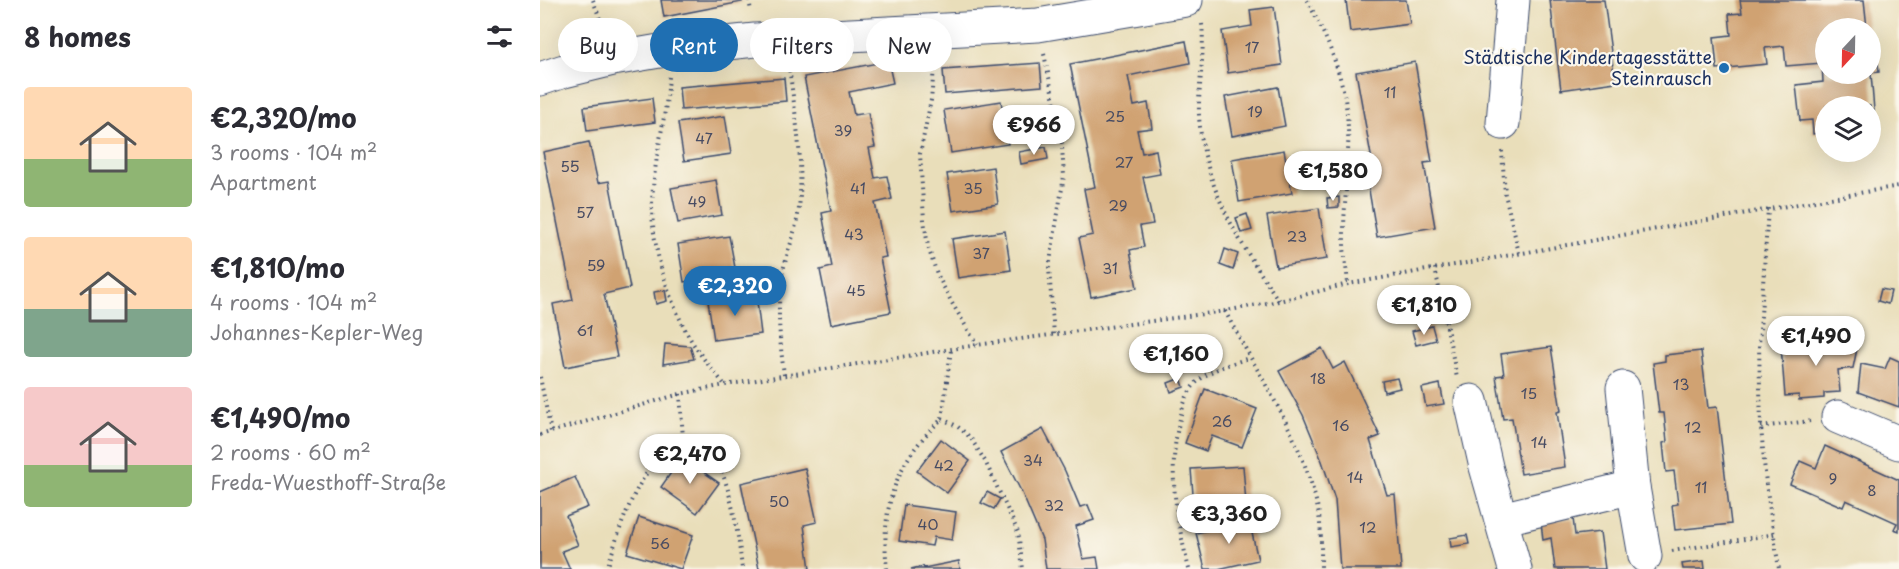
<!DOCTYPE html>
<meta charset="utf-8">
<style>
:root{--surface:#fff;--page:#f2f2f3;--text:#2b2b33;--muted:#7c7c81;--accent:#1f6fb2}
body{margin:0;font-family:"Playpen Sans",sans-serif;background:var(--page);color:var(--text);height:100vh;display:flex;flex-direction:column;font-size:22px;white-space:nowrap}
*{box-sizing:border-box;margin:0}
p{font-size:20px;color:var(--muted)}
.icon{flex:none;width:33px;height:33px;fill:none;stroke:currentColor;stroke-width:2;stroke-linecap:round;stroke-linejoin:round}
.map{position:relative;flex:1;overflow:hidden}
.panel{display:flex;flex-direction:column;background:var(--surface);width:540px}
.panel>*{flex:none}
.top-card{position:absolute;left:18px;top:18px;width:570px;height:54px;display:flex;gap:12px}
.needle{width:39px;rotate:202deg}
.buttons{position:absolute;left:1275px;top:18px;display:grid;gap:12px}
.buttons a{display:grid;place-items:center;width:66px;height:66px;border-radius:50%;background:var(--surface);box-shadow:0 6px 24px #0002;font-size:30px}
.price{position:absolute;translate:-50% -51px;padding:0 14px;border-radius:21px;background:#fff;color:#222;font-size:20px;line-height:39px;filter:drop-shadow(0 2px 3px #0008)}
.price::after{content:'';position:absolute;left:50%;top:36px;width:18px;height:14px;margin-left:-9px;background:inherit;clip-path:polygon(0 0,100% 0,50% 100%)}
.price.current{background:var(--accent);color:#fff}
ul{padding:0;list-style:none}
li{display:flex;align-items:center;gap:18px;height:150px;padding:0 24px}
li span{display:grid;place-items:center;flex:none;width:168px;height:120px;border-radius:6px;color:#555}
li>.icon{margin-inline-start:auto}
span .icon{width:72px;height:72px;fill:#fffc;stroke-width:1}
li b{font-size:26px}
h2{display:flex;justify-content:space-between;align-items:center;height:72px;padding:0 24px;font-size:26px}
.chip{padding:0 21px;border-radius:27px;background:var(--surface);box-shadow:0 6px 24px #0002;font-size:21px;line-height:54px}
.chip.current{background:var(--accent);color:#fff}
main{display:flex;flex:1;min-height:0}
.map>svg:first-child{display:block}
.building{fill:#d0a272}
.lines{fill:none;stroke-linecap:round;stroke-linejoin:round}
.minor-casing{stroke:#3a496c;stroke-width:35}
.path{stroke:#3a496c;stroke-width:4;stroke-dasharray:1.5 4.5;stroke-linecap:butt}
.minor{stroke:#fff;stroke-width:33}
.poi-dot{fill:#1f6fb2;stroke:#fbf7ec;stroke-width:2}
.labels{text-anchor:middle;stroke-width:4.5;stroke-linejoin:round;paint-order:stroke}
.number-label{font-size:15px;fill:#484c63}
.poi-label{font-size:18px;fill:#1b2f5e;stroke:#fbf7ec;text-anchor:end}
</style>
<main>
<section class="panel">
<h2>8 homes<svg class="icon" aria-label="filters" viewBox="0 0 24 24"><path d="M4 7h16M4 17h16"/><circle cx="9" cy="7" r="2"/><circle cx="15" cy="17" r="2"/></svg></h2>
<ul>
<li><span style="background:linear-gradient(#ffd9b3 60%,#8fb573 0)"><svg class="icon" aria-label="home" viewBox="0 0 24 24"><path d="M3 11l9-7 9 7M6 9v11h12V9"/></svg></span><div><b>€2,320/mo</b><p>3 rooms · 104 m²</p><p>Apartment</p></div></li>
<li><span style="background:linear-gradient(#ffd9b3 60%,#7fa58c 0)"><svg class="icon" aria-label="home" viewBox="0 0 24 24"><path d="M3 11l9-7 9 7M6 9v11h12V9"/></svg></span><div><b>€1,810/mo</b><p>4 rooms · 104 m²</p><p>Johannes-Kepler-Weg</p></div></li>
<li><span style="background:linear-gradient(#f6c9c9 65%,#8fb573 0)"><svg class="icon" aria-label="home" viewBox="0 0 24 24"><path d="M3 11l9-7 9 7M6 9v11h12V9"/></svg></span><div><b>€1,490/mo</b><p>2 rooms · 60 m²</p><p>Freda-Wuesthoff-Straße</p></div></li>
</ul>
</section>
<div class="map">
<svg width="1359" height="569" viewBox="0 0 1359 569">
<rect width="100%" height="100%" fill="#fbf7ec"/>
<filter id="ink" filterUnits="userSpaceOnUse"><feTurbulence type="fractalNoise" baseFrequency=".0167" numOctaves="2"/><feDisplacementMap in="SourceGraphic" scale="12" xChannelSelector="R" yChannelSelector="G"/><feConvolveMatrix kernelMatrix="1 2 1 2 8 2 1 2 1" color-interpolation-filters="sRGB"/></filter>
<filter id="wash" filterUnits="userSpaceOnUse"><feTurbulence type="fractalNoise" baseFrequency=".008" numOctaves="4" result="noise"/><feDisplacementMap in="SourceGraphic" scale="24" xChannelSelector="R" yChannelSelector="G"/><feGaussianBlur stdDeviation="1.35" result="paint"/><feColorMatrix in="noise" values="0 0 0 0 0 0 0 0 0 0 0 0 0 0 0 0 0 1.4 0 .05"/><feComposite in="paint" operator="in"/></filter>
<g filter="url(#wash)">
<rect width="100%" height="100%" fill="#e9deba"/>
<g id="blocks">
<g class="building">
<path d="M 121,0 L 202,0 L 202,2 L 124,17 Z"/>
<path d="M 806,0 L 866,0 L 870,24 L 810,32 Z"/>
<path d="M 1010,0 L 1064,0 L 1075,82 L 1021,90 Z"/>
<path d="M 1200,0 L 1324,0 L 1327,28 L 1286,28 L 1286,74 L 1331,74 L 1336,134 L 1330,135 L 1330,106 L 1286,106 L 1286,132 L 1273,134 L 1272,120 L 1260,121 L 1256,85 L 1283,82 L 1282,63 L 1246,66 L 1244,46 L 1225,48 L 1227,64 L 1177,69 L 1174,37 L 1191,35 L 1189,14 L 1202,13 Z"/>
<path d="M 734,7 L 742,65 L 688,73 L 682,31 L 712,26 L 710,10 Z"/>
<path d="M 646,41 L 650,63 L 588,76 L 594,106 L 608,103 L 612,128 L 597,130 L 602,153 L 616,150 L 620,174 L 603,177 L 613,224 L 600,226 L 604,247 L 590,250 L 597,288 L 551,297 L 539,238 L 553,235 L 544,189 L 555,187 L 530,64 Z"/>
<path d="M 1337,53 L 1339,72 L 1330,73 L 1330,54 Z"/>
<path d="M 348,61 L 353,83 L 309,92 L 314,115 L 328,113 L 335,147 L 329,148 L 335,178 L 347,176 L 352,199 L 335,203 L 346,257 L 340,258 L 351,312 L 291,324 L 280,270 L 292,267 L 282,213 L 291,211 L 264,77 Z"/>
<path d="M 875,62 L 892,162 L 884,163 L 895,227 L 837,237 L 826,173 L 834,172 L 816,72 Z"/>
<path d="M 500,63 L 502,86 L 405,94 L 403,70 Z"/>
<path d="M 244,78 L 246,101 L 141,110 L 139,87 Z"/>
<path d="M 738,87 L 745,126 L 692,136 L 685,97 Z"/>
<path d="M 112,98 L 115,122 L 47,131 L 44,107 Z"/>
<path d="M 461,101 L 468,144 L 411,153 L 404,110 Z"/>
<path d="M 185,116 L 191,154 L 144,161 L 138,123 Z"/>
<path d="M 49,142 L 58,183 L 69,181 L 90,288 L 64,294 L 77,357 L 25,367 L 13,304 L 33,300 L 3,152 Z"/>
<path d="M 506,147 L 508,159 L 481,164 L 479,152 Z"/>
<path d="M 744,150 L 752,193 L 699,202 L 692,159 Z"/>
<path d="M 453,167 L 458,204 L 413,211 L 407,174 Z"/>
<path d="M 176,180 L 182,215 L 138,223 L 131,188 Z"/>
<path d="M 799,197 L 799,207 L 788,208 L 787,198 Z"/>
<path d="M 779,208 L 787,259 L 736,267 L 727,216 Z"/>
<path d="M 707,214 L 712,230 L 701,233 L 696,218 Z"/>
<path d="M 465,231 L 471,270 L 418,278 L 412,239 Z"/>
<path d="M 189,236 L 196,273 L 144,282 L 138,244 Z"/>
<path d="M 685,249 L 698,254 L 693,270 L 680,265 Z"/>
<path d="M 1341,289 L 1351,291 L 1348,304 L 1338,301 Z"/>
<path d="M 125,290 L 127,301 L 116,304 L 114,292 Z"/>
<path d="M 216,294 L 221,334 L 174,340 L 168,301 Z"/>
<path d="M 892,326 L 896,340 L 876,345 L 872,331 Z"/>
<path d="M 1319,339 L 1313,368 L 1298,370 L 1300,392 L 1284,393 L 1284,398 L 1259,400 L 1259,395 L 1245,396 L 1241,346 Z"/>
<path d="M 125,344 L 150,346 L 154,359 L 123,364 Z"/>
<path d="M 1011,347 L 1021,411 L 1017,412 L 1025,467 L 981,474 L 972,418 L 963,419 L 956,376 L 964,375 L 961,354 Z"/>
<path d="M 782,348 L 793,369 L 805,362 L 840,436 L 830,440 L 847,495 L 855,494 L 861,569 L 800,569 L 795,500 L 782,461 L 763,415 L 739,371 Z"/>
<path d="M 1161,351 L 1168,408 L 1177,407 L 1191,524 L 1135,530 L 1132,505 L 1138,504 L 1134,471 L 1126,472 L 1123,443 L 1127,442 L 1124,413 L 1119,413 L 1113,363 L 1125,361 L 1125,355 Z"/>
<path d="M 1350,357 L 1359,361 L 1359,407 L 1318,392 L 1321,364 L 1345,369 Z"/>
<path d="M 641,378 L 644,387 L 631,392 L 628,383 Z"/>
<path d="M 857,378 L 860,388 L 844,392 L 842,381 Z"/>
<path d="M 900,384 L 904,404 L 886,407 L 882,388 Z"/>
<path d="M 665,389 L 717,409 L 702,447 L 672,436 L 666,451 L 645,443 Z"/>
<path d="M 503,429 L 525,471 L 540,507 L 548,505 L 554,520 L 536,526 L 543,559 L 557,557 L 559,569 L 506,569 L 502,540 L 482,493 L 461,452 Z"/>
<path d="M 401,439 L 430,461 L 407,493 L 377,471 Z"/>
<path d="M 1285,446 L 1359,480 L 1359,531 L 1354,529 L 1357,523 L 1306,500 L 1303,507 L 1250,484 L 1260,461 L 1276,468 Z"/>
<path d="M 142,457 L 179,483 L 157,513 L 121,487 Z"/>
<path d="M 703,466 L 706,503 L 654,507 L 651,469 Z"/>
<path d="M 265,468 L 277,522 L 264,525 L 270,569 L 219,569 L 201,483 Z"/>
<path d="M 35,477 L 48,507 L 26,516 L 38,545 L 22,551 L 30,569 L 0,569 L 0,492 Z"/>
<path d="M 447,492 L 460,499 L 454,509 L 441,503 Z"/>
<path d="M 364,505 L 416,512 L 412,540 L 394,537 L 392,546 L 359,541 Z"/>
<path d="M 99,517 L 153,535 L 141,569 L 87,553 Z"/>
<path d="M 721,518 L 724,530 L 712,533 L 718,560 L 678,569 L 665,569 L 656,533 Z"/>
<path d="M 1033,518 L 1035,535 L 1060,532 L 1065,569 L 1015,569 L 1011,538 L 1003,540 L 1001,522 Z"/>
<path d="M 927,535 L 929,544 L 911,547 L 910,538 Z"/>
<path d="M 419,561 L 420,569 L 371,569 L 383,566 L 384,568 Z"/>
<path d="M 1164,561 L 1165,569 L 1143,569 L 1142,564 Z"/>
</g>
</g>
</g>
<g filter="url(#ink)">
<use href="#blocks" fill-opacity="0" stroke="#3a496c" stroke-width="1.5"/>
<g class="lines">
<defs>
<g id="minor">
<path d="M 0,79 L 24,71 L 73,59 L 131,49 L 215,40 L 498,25 L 646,0"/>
<path d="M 963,123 L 973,0"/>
<path d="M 1083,388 L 1093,487 L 1105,556"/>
<path d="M 931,401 L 946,467 L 975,569"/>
<path d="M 1298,417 L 1359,443"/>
<path d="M 961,519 L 1093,487"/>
</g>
</defs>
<use href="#minor" class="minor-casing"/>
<g class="path">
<path d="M 53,0 L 65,33"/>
<path d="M 209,0 L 211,11"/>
<path d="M 767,0 C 783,30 797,60 804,94 C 814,143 803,193 804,242 C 804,256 807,270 808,284"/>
<path d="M 662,24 C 665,56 658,85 659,116 C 664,189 700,243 739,301"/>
<path d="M 504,54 L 521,133 L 524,176 L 509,268 L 514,335"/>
<path d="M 395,58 L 391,100 L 380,154 L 384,220 L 388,247 L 397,274 L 412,303 L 437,345"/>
<path d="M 129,77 C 126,120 113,162 112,205 C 112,248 127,295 147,333 C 157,352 171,368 185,385"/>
<path d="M 962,151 L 965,194 L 979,253"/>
<path d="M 1228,208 L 1219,346 L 1221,427 L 1226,484 L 1239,569"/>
<path d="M 895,268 L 917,378"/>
<path d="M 685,311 C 717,373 761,435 777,505 C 782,526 781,548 781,569"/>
<path d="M 244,375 C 240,341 236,309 242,275 C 247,252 256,232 259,208 C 264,162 255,113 249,67"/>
<path d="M 0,377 L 11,432"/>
<path d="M 140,394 L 143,438"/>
<path d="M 402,419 L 417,426 L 430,437 L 445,461 L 478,532 L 483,569"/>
<path d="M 1221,427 L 1270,421"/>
<path d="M 0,435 L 140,394 L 185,385 L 437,345 L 685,311 L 739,301 L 808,284 L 1359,186"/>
<path d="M 143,438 C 151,442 162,445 168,450 C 190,470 199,540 202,569"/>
<path d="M 1132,551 L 1235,534"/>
<path d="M 67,569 C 82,521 98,465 143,438"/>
<path d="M 347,569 C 340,508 356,460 402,419 L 411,350"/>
<path d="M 649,569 C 637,521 628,476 638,427 C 642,411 644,397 655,384 C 669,369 691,364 709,358"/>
</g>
<use href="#minor" class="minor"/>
</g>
</g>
<circle class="poi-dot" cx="1184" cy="68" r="6"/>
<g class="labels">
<g class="number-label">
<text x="712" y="53">17</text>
<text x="850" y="98">11</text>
<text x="715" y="117">19</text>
<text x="575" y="122">25</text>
<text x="303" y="136">39</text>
<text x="164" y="144">47</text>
<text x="584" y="168">27</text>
<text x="30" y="172">55</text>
<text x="318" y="194">41</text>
<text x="433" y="194">35</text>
<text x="157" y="207">49</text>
<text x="578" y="211">29</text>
<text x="45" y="218">57</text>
<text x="314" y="240">43</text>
<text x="757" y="242">23</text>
<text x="441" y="259">37</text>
<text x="56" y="271">59</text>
<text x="570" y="274">31</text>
<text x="316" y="296">45</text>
<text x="45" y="336">61</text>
<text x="778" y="384">18</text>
<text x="1141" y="390">13</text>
<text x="989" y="399">15</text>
<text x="682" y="427">26</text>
<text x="801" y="431">16</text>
<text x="1153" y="433">12</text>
<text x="999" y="448">14</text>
<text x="493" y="466">34</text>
<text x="404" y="471">42</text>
<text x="815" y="483">14</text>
<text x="1293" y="484">9</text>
<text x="1161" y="493">11</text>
<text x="1332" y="496">8</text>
<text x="239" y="507">50</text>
<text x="514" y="511">32</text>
<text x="388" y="530">40</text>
<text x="828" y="533">12</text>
<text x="120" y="549">56</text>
</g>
<g class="poi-label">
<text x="1172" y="64">Städtische Kindertagesstätte<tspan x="1172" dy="21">Steinrausch</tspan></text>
</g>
</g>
</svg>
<div class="buttons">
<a><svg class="needle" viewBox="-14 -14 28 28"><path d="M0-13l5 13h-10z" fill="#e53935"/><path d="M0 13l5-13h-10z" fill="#7c7c81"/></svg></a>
<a><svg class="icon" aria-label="layers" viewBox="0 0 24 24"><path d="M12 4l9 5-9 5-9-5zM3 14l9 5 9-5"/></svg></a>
</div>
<b class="price" style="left:494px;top:156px">€966</b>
<b class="price" style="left:793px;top:202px">€1,580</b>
<b class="price current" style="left:195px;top:317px">€2,320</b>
<b class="price" style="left:884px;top:336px">€1,810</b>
<b class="price" style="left:1276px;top:367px">€1,490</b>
<b class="price" style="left:636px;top:385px">€1,160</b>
<b class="price" style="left:150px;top:485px">€2,470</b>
<b class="price" style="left:689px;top:545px">€3,360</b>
<div class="top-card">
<a class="chip">Buy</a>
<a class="chip current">Rent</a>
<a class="chip">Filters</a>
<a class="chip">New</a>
</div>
</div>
</main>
